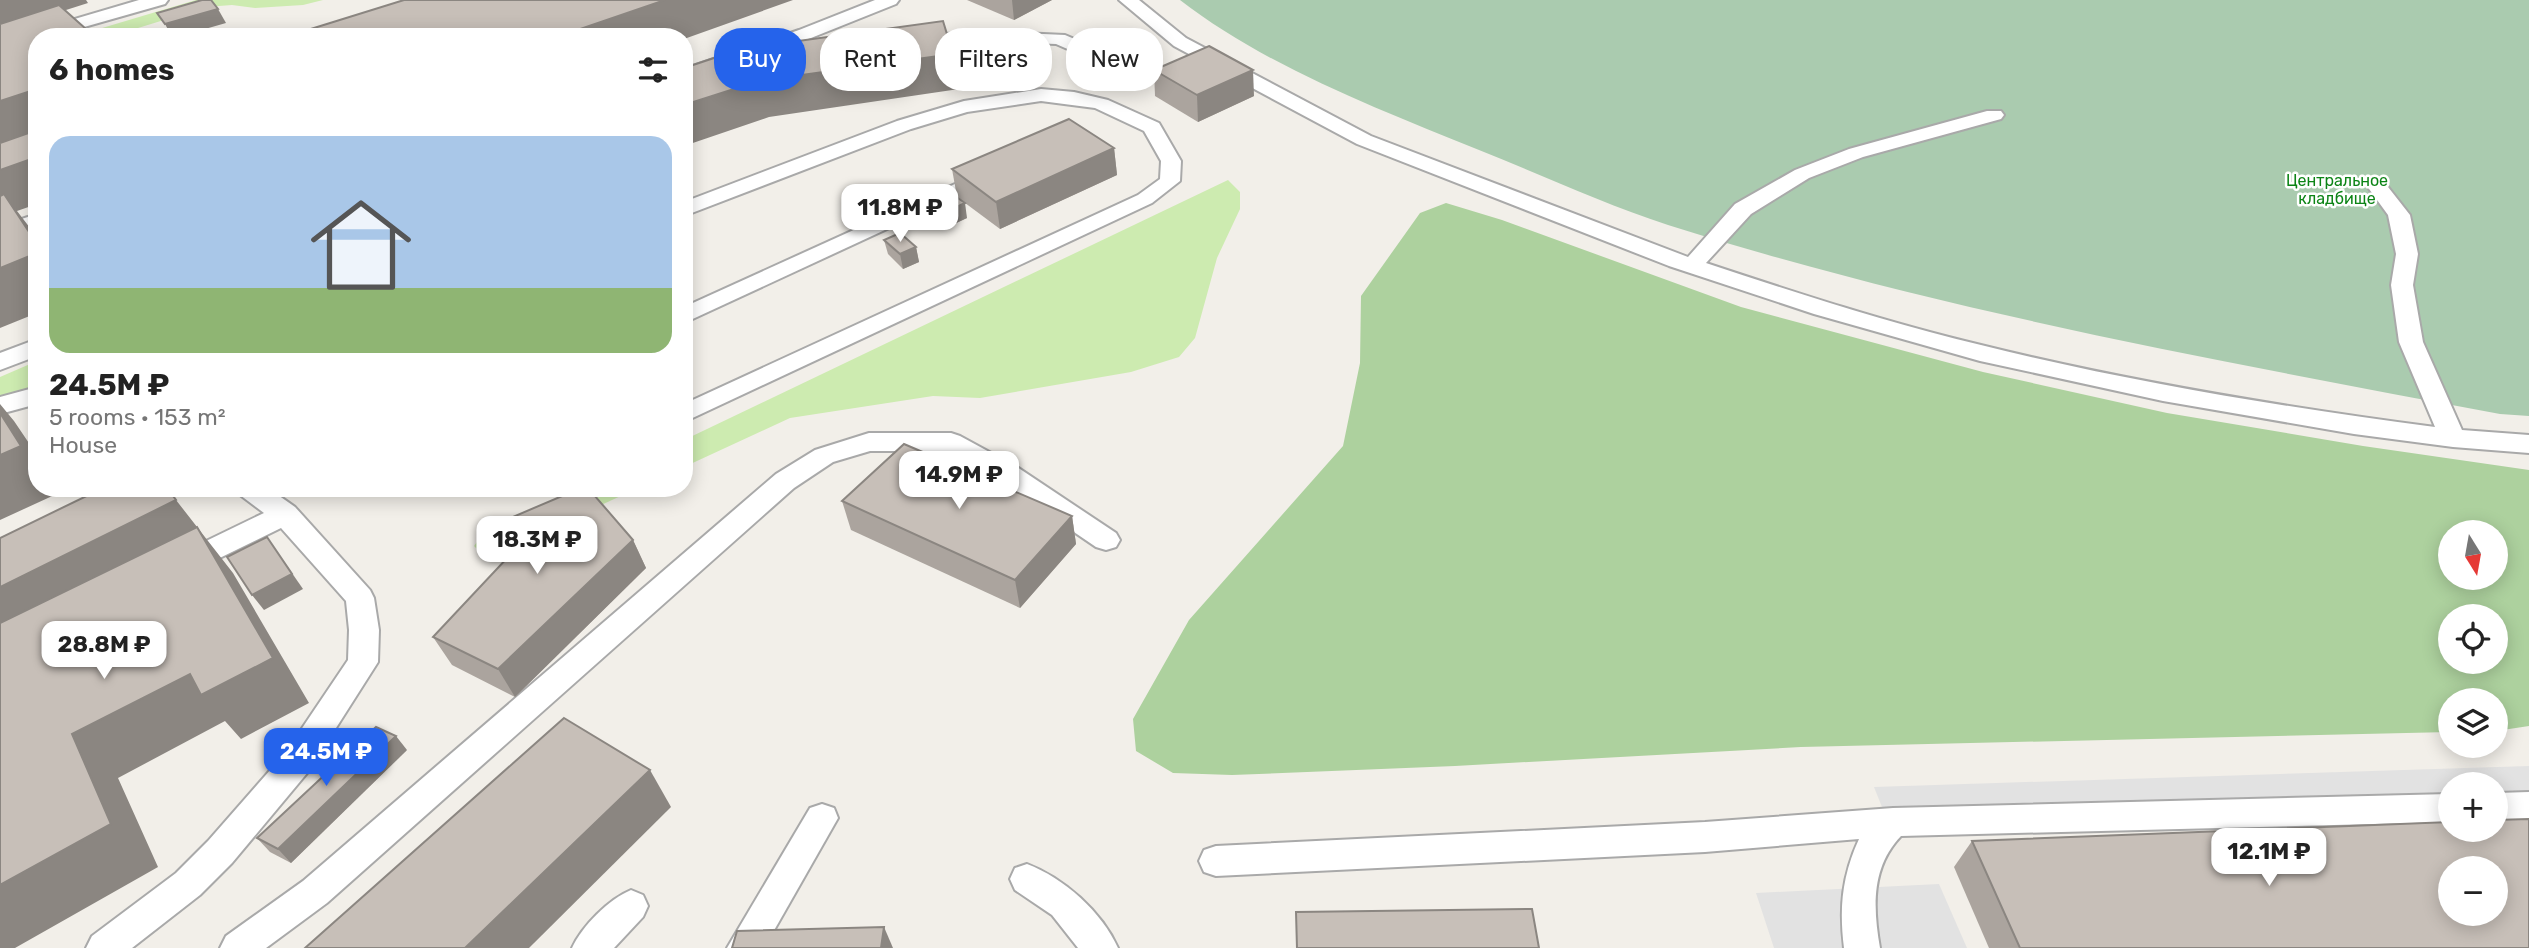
<!DOCTYPE html>
<meta charset="utf-8">
<style>
:root{--surface:#fff;--page:#f2f2f2;--text:#222;--muted:#767676;--accent:#2563eb}
body{margin:0;font-family:Rubik,sans-serif;background:var(--page);color:var(--text);height:100vh;display:flex;flex-direction:column;font-size:26px;white-space:nowrap}
*{box-sizing:border-box;margin:0}
p{font-size:23px;color:var(--muted)}
.icon{flex:none;width:38px;height:38px;fill:none;stroke:currentColor;stroke-width:2;stroke-linecap:round;stroke-linejoin:round}
.map{position:relative;flex:1;overflow:hidden}
.side{position:absolute;left:28px;top:28px;width:665px;height:469px;display:flex;flex-direction:column;background:var(--surface);border-radius:28px;box-shadow:0 4px 18px #0003}
.side>*{flex:none}
.guide{position:absolute;left:714px;top:28px;width:665px;height:63px;display:flex;gap:14px}
.needle{width:46px;rotate:169deg}
.controls{position:absolute;left:2438px;top:520px;display:grid;gap:14px}
.controls a{display:grid;place-items:center;width:70px;height:70px;border-radius:50%;background:var(--surface);box-shadow:0 4px 18px #0003;font-size:35px}
.price{position:absolute;translate:-50% -60px;padding:0 16px;border-radius:14px;background:#fff;color:#222;font-size:23px;line-height:46px;filter:drop-shadow(0 2px 4px #0008)}
.price::after{content:'';position:absolute;left:50%;top:42px;width:21px;height:16px;margin-left:-10px;background:inherit;clip-path:polygon(0 0,100% 0,50% 100%)}
.price.current{background:var(--accent);color:#fff}
ul{padding:0;list-style:none}
li{display:grid;align-content:center;gap:14px;height:371px;padding:0 21px}
li span{display:grid;place-items:center;height:217px;border-radius:21px;color:#555}
li>.icon{margin-inline-start:auto}
span .icon{width:126px;height:126px;fill:#fffc;stroke-width:1}
li b{font-size:30px}
h2{display:flex;justify-content:space-between;align-items:center;height:84px;padding:0 21px;font-size:30px}
.pill{padding:0 24px;border-radius:28px;background:var(--surface);box-shadow:0 4px 18px #0003;font-size:24px;line-height:63px}
.pill.current{background:var(--accent);color:#fff}
.map>svg:first-child{display:block}
.grass{fill:#cdebb0}
.forest{fill:#add19e;fill-rule:evenodd}
.cemetery{fill:#aacbaf}
.parking{fill:#e2e2e2}
.lines{fill:none;stroke-linecap:round;stroke-linejoin:round}
.lane-casing{stroke:#a9a9a9;stroke-width:4}
.lane{fill:#fff;fill-rule:evenodd}
.wall{fill:#aba49e}
.shaded-wall{fill:#8b8681}
.building{fill:#c7bfb8;stroke:#8b8681;stroke-width:2;fill-rule:evenodd}
.labels{text-anchor:middle;stroke-width:5;stroke-linejoin:round;paint-order:stroke}
.far-park-label{font-size:16px;fill:#0c8416;stroke:#fff}
</style>
<div class="map">
<svg width="2529" height="948" viewBox="0 0 2529 948">
<rect width="100%" height="100%" fill="#f2efe9"/>
<g class="grass">
<path d="M 196,0 L 323,0 L 303,5 L 255,8 L 232,5 L 206,7 L 109,37 L 72,37 Z"/>
<path d="M 1228,180 L 1240,192 L 1240,209 L 1217,258 L 1195,338 L 1179,357 L 1131,372 L 980,398 L 933,396 L 790,418 L 684,467 L 684,440 Z"/>
<path d="M 37,361 L 37,386 L 0,398 L 0,377 Z"/>
<path d="M 583,488 L 638,488 L 521,542 L 495,551 L 478,550 L 474,546 L 480,538 Z"/>
</g>
<path class="forest" d="M 1446,203 L 1502,220 L 1741,307 L 1983,372 L 2167,413 L 2363,446 L 2529,470 L 2529,726 L 2496,731 L 2496,700 L 2450,700 L 2450,732 L 1801,747 L 1455,766 L 1232,775 L 1173,773 L 1136,751 L 1133,719 L 1189,620 L 1343,446 L 1360,363 L 1361,296 L 1420,213 ZM 2450,532 L 2496,532 L 2496,578 L 2450,578 ZM 2450,616 L 2496,616 L 2496,662 L 2450,662 Z"/>
<path class="cemetery" d="M 1180,0 L 2529,0 L 2529,416 L 2500,414 C 2220,361 1940,311 1668,225 C 1604,204 1542,175 1479,150 C 1380,110 1265,66 1180,0 Z"/>
<g class="parking">
<path d="M 2529,766 L 2529,800 L 2496,801 L 2496,784 L 2450,784 L 2450,803 L 1888,822 L 1874,787 Z"/>
<path d="M 1939,884 L 1967,948 L 1774,948 L 1756,893 Z"/>
</g>
<g class="lines">
<defs>
<g id="lane">
<path d="M 139,0 L 168,0 L 165,4 L 49,37 L 37,37 L 37,41 L 0,52 L 0,41 Z"/>
<path d="M 875,0 L 899,0 L 896,4 L 811,38 L 684,81 L 684,69 L 799,30 Z"/>
<path d="M 1119,0 L 1139,0 L 1186,38 L 1371,136 L 1688,257 L 1735,204 L 1795,170 L 1849,149 L 1987,111 L 2001,111 L 2004,115 L 2001,119 L 1863,157 L 1809,178 L 1751,214 L 1706,263 C 1797,293 1888,323 1981,345 C 2130,382 2283,407 2435,427 L 2399,342 L 2391,285 L 2396,254 L 2388,215 L 2364,182 L 2367,178 L 2381,178 L 2410,215 L 2418,254 L 2413,285 L 2423,342 L 2462,430 L 2529,435 L 2529,453 L 2453,447 L 2354,434 L 2163,401 L 1980,361 L 1814,314 L 1669,266 L 1357,144 L 1174,46 Z"/>
<path d="M 1002,32 L 1065,35 L 1155,73 L 1157,77 L 1148,83 L 1141,81 L 1056,44 L 1002,42 L 914,45 L 905,40 L 914,35 Z"/>
<path d="M 1041,89 L 1074,92 L 1108,100 L 1159,123 L 1181,161 L 1180,181 L 1152,203 L 684,422 L 684,404 L 1138,195 L 1160,179 L 1161,161 L 1144,131 L 1095,108 L 1041,101 L 967,112 L 911,129 L 684,216 L 684,202 L 897,121 L 964,101 Z"/>
<path d="M 988,169 L 995,171 L 998,175 L 995,179 L 684,323 L 684,307 Z"/>
<path d="M 37,214 L 37,228 L 0,241 L 0,226 Z"/>
<path d="M 37,339 L 37,356 L 0,370 L 0,353 Z"/>
<path d="M 37,387 L 37,404 L 0,414 L 0,397 Z"/>
<path d="M 869,433 L 951,433 L 960,436 L 1017,467 L 1116,533 L 1120,540 L 1116,547 L 1106,550 L 1096,547 L 999,481 L 946,451 L 870,451 L 833,462 L 794,488 L 327,903 L 266,948 L 220,948 L 226,936 L 303,881 L 776,474 L 815,450 Z"/>
<path d="M 236,488 L 268,488 L 295,507 L 370,590 L 374,598 L 379,630 L 378,662 L 308,772 L 232,863 L 200,895 L 132,948 L 86,948 L 92,936 L 176,873 L 208,841 L 286,752 L 348,660 L 349,630 L 346,601 L 281,528 L 191,572 L 181,576 L 171,572 L 167,565 L 171,558 L 264,513 L 240,495 Z"/>
<path d="M 2529,792 L 2529,820 L 2496,821 L 2496,793 Z"/>
<path d="M 2450,794 L 2450,822 L 1901,836 C 1871,867 1873,908 1880,948 L 1844,948 C 1839,908 1842,876 1859,839 L 1705,852 L 1216,876 L 1204,872 L 1199,861 L 1204,850 L 1216,846 L 1705,822 L 1893,808 Z"/>
<path d="M 822,804 L 834,808 L 838,818 L 764,948 L 727,948 L 810,808 Z"/>
<path d="M 1027,864 C 1064,878 1102,912 1118,948 L 1078,948 L 1052,915 L 1015,890 L 1010,879 L 1015,868 Z"/>
<path d="M 631,890 L 643,895 L 648,906 L 643,917 L 614,948 L 572,948 C 582,926 609,899 631,890 Z"/>
</g>
</defs>
<use href="#lane" class="lane-casing"/>
<use href="#lane" class="lane"/>
</g>
<g class="wall">
<path d="M 967,0 L 1052,0 L 1014,20 Z"/>
<path d="M 1154,70 L 1254,96 L 1198,122 L 1155,96 Z"/>
<path d="M 1114,148 L 1117,175 L 1000,229 L 957,197 L 952,169 Z"/>
<path d="M 916,199 L 967,218 L 941,230 L 919,213 Z"/>
<path d="M 884,240 L 916,247 L 919,262 L 903,269 L 888,254 Z"/>
<path d="M 842,501 L 1072,516 L 1076,544 L 1020,608 L 851,530 Z"/>
<path d="M 508,519 L 633,540 L 646,568 L 515,697 L 452,665 L 433,637 L 521,543 Z"/>
<path d="M 407,750 L 291,863 L 270,852 L 257,838 Z"/>
<path d="M 1972,841 L 2529,948 L 1989,948 L 1954,867 Z"/>
</g>
<g class="shaded-wall">
<path d="M 0,0 L 86,0 L 88,3 L 0,31 Z"/>
<path d="M 665,0 L 793,0 L 684,39 L 684,37 L 557,37 Z"/>
<path d="M 1012,0 L 1052,0 L 1014,20 Z"/>
<path d="M 218,9 L 226,23 L 177,37 L 172,37 L 165,24 Z"/>
<path d="M 953,54 L 959,89 L 769,117 L 684,146 L 684,105 L 759,81 Z"/>
<path d="M 1253,70 L 1254,96 L 1198,122 L 1197,95 Z"/>
<path d="M 37,89 L 37,142 L 0,156 L 0,101 Z"/>
<path d="M 1114,148 L 1117,175 L 1000,229 L 996,202 Z"/>
<path d="M 37,157 L 37,204 L 17,211 L 37,237 L 37,244 L 0,218 L 0,170 Z"/>
<path d="M 965,203 L 967,218 L 941,230 L 938,216 Z"/>
<path d="M 916,247 L 919,262 L 903,269 L 900,254 Z"/>
<path d="M 37,253 L 37,313 L 0,328 L 0,268 Z"/>
<path d="M 0,404 L 14,421 L 37,455 L 37,488 L 59,488 L 61,492 L 0,520 Z"/>
<path d="M 176,500 L 233,573 L 309,703 L 241,739 L 225,721 L 118,778 L 158,867 L 15,948 L 0,948 L 0,885 L 72,734 L 190,674 L 273,658 L 0,629 L 0,587 Z"/>
<path d="M 1072,516 L 1076,544 L 1020,608 L 1015,580 Z"/>
<path d="M 267,537 L 303,589 L 264,610 L 252,595 Z"/>
<path d="M 633,540 L 646,568 L 515,697 L 498,669 Z"/>
<path d="M 396,736 L 407,750 L 291,863 L 278,849 Z"/>
<path d="M 650,770 L 671,807 L 529,948 L 465,948 Z"/>
<path d="M 884,927 L 893,948 L 881,948 Z"/>
</g>
<g class="building">
<path d="M 202,0 L 211,0 L 218,9 L 165,24 L 157,13 Z"/>
<path d="M 404,0 L 665,0 L 557,37 L 285,37 Z"/>
<path d="M 59,5 L 95,37 L 37,37 L 37,89 L 0,101 L 0,24 Z"/>
<path d="M 943,21 L 953,54 L 759,81 L 684,105 L 684,68 L 741,49 Z"/>
<path d="M 1209,46 L 1253,70 L 1197,95 L 1154,70 Z"/>
<path d="M 1069,119 L 1114,148 L 996,202 L 952,169 Z"/>
<path d="M 37,130 L 37,157 L 0,170 L 0,143 Z"/>
<path d="M 942,187 L 965,203 L 938,216 L 916,199 Z"/>
<path d="M 4,194 L 37,244 L 37,253 L 0,268 L 0,196 Z"/>
<path d="M 900,233 L 916,247 L 900,254 L 884,240 Z"/>
<path d="M 0,413 L 21,446 L 0,455 Z"/>
<path d="M 904,444 L 1072,516 L 1015,580 L 842,501 Z"/>
<path d="M 103,488 L 167,488 L 176,500 L 0,587 L 0,538 Z"/>
<path d="M 581,488 L 588,488 L 633,540 L 498,669 L 433,637 L 524,540 L 508,519 Z"/>
<path d="M 197,527 L 273,658 L 201,695 L 190,674 L 72,734 L 111,824 L 0,885 L 0,623 Z"/>
<path d="M 267,537 L 292,574 L 252,595 L 227,557 Z"/>
<path d="M 564,718 L 650,770 L 465,948 L 305,948 Z"/>
<path d="M 376,727 L 396,736 L 278,849 L 257,838 Z"/>
<path d="M 2529,819 L 2529,948 L 2020,948 L 1972,841 L 2450,822 L 2450,830 L 2496,830 L 2496,820 ZM 2450,868 L 2496,868 L 2496,914 L 2450,914 Z"/>
<path d="M 1532,909 L 1539,948 L 1297,948 L 1296,912 Z"/>
<path d="M 884,927 L 881,948 L 732,948 L 737,931 Z"/>
</g>
<g class="labels">
<g class="far-park-label">
<text x="2337" y="186">Центральное<tspan x="2337" dy="18">кладбище</tspan></text>
</g>
</g>
</svg>
<div class="controls">
<a><svg class="needle" viewBox="-14 -14 28 28"><path d="M0-13l5 13h-10z" fill="#e53935"/><path d="M0 13l5-13h-10z" fill="#767676"/></svg></a>
<a><svg class="icon" aria-label="locate" viewBox="0 0 24 24"><circle cx="12" cy="12" r="6"/><path d="M12 2v4M12 18v4M2 12h4M18 12h4"/></svg></a>
<a><svg class="icon" aria-label="layers" viewBox="0 0 24 24"><path d="M12 4l9 5-9 5-9-5zM3 14l9 5 9-5"/></svg></a>
<a>+</a>
<a>−</a>
</div>
<b class="price" style="left:900px;top:244px">11.8M ₽</b>
<b class="price" style="left:959px;top:511px">14.9M ₽</b>
<b class="price" style="left:537px;top:576px">18.3M ₽</b>
<b class="price" style="left:104px;top:681px">28.8M ₽</b>
<b class="price current" style="left:326px;top:788px">24.5M ₽</b>
<b class="price" style="left:2269px;top:888px">12.1M ₽</b>
<div class="guide">
<a class="pill current">Buy</a>
<a class="pill">Rent</a>
<a class="pill">Filters</a>
<a class="pill">New</a>
</div>
<section class="side">
<h2>6 homes<svg class="icon" aria-label="filters" viewBox="0 0 24 24"><path d="M4 7h16M4 17h16"/><circle cx="9" cy="7" r="2"/><circle cx="15" cy="17" r="2"/></svg></h2>
<ul>
<li><span style="background:linear-gradient(#a9c7e8 70%,#8fb573 0)"><svg class="icon" aria-label="home" viewBox="0 0 24 24"><path d="M3 11l9-7 9 7M6 9v11h12V9"/></svg></span><div><b>24.5M ₽</b><p>5 rooms · 153 m²</p><p>House</p></div></li>
</ul>
</section>
</div>
